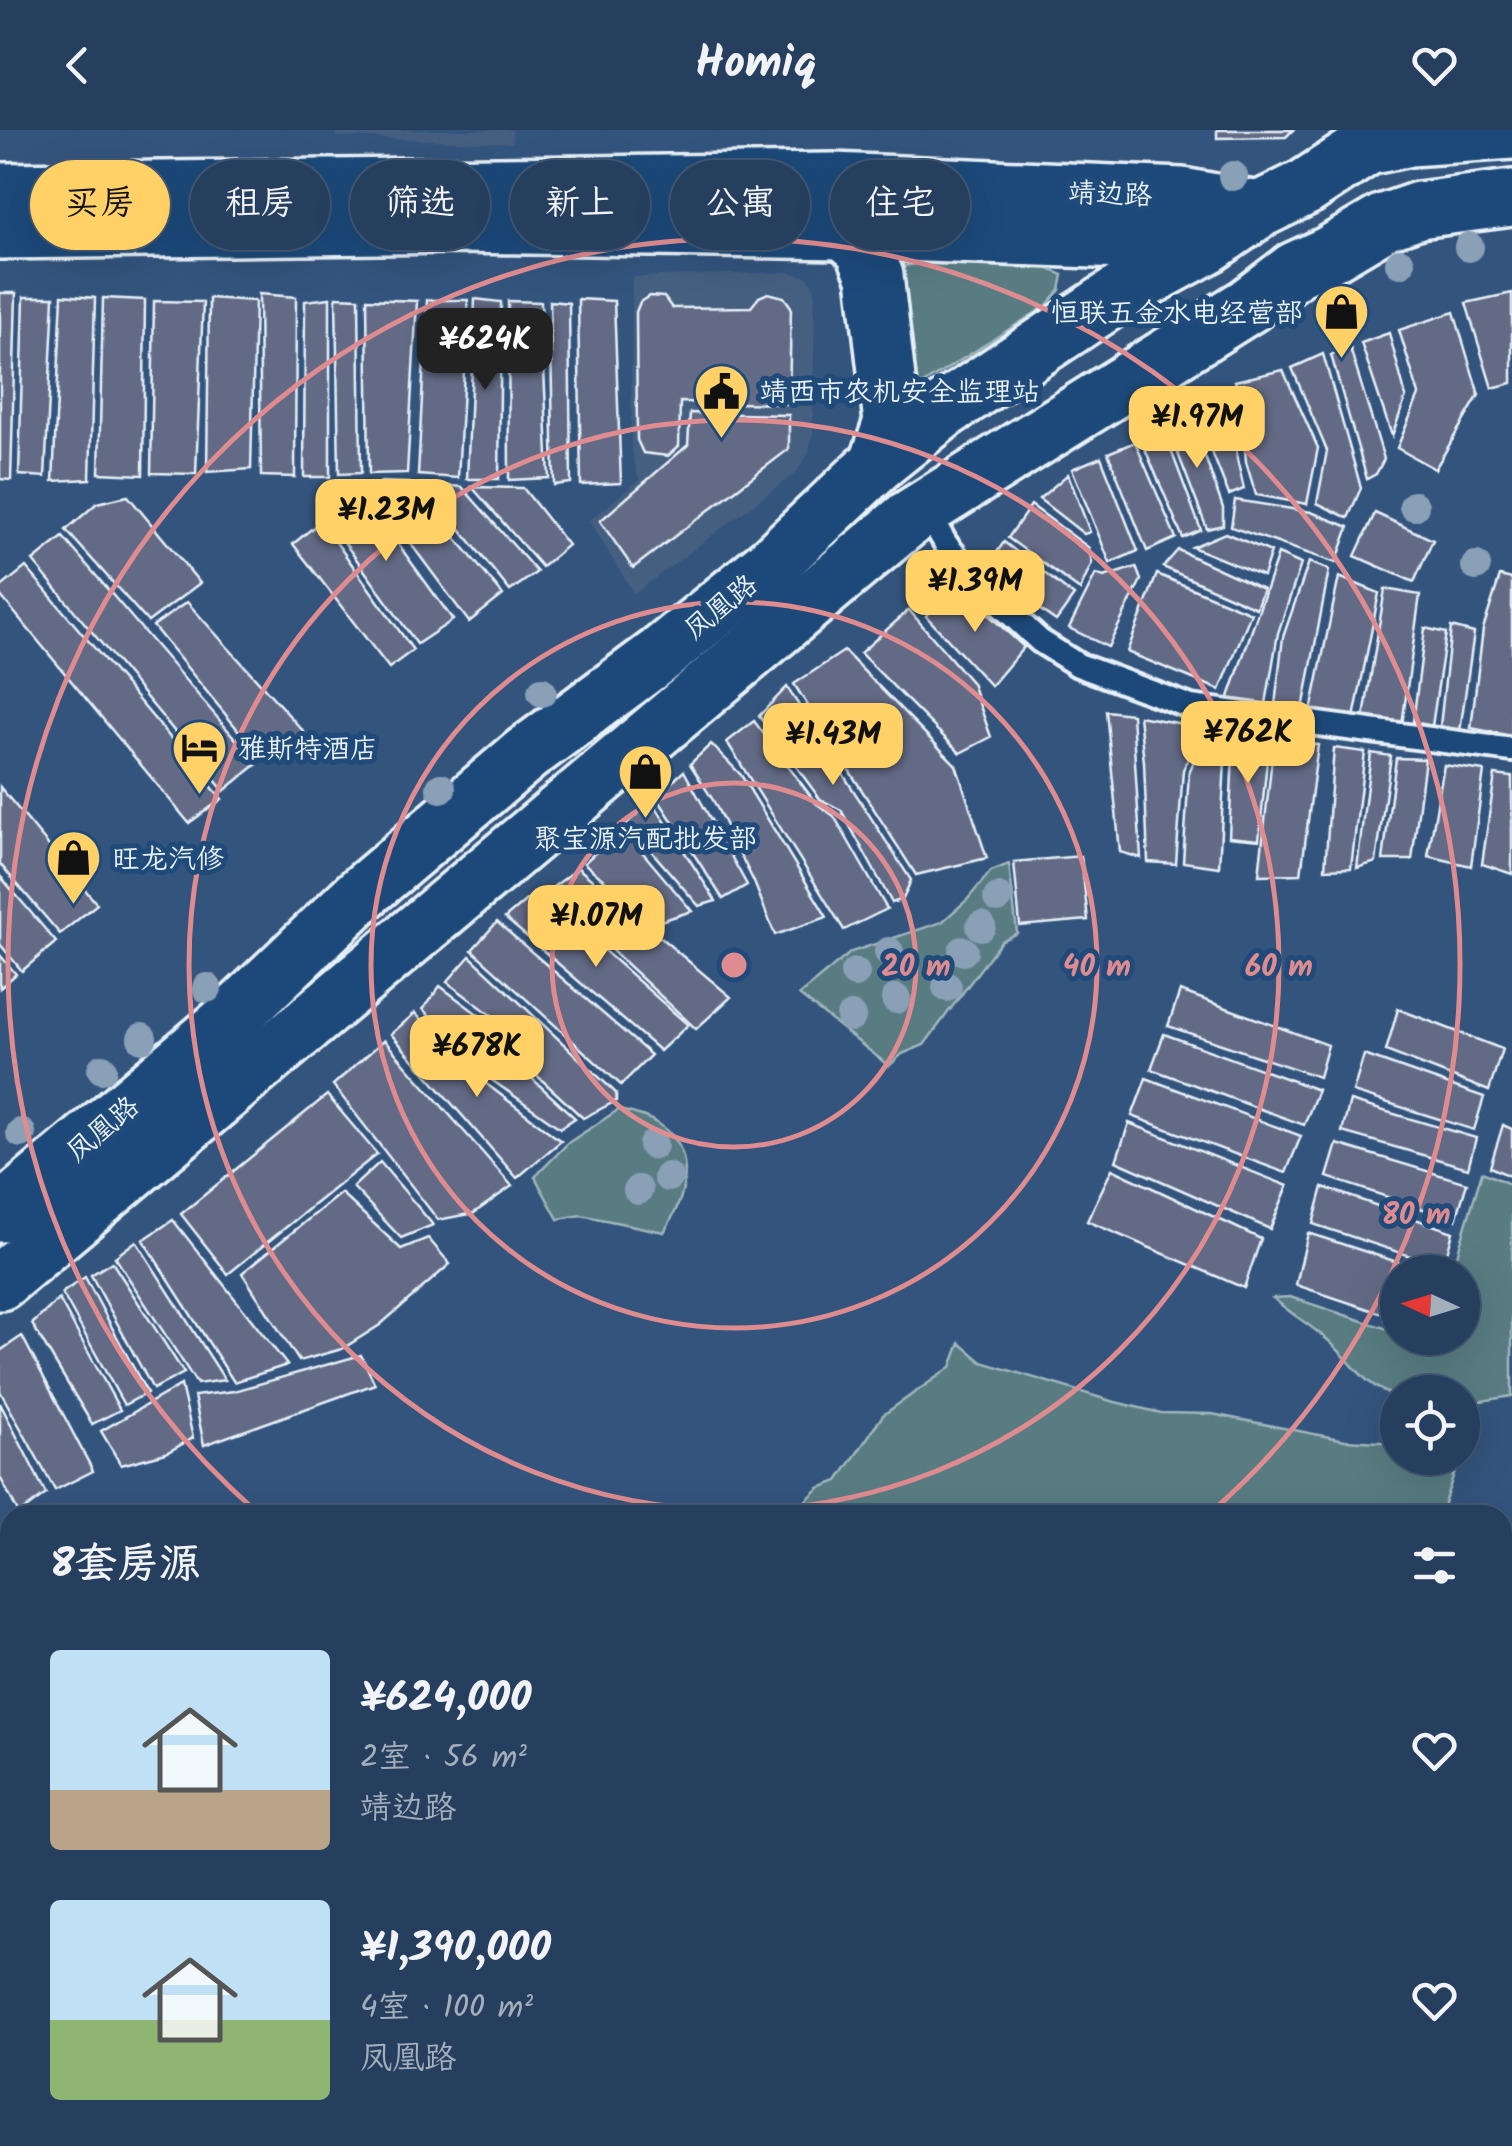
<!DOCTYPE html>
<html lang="zh">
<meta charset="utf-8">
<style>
:root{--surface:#263f5e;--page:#2e4664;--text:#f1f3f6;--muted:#a4afbc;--line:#425873;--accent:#ffd166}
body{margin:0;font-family:Kalam,"LXGW WenKai TC",sans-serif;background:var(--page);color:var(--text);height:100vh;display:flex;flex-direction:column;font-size:38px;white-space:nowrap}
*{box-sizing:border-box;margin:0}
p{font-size:32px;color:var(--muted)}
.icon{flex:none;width:55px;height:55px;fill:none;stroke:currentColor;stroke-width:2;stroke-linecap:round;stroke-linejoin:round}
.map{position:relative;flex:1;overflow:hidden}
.panel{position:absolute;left:0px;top:1375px;width:1512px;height:642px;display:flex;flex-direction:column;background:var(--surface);border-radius:30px 30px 0 0;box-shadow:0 10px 40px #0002,0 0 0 2px var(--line)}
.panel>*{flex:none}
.top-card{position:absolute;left:30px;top:30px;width:1000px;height:90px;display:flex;gap:20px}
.needle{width:65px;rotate:274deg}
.buttons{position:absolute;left:1380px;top:1125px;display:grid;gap:20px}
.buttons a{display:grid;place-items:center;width:100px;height:100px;border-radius:50%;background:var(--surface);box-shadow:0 10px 40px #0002,0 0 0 2px var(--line);font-size:50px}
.price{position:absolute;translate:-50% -85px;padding:0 22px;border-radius:20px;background:var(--accent);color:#111;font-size:32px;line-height:65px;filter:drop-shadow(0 2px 5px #0008)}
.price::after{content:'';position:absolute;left:50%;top:60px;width:30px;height:22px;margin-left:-15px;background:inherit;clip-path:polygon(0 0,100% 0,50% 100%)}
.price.current{background:#222;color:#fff}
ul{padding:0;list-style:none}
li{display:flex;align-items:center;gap:30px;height:250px;padding:0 50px}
li span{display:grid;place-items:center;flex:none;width:280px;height:200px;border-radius:10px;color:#555}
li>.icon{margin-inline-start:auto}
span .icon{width:120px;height:120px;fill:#fffc;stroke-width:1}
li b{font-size:42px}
h2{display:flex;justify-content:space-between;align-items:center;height:120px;padding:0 50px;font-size:42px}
.tag{padding:0 35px;border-radius:45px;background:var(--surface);box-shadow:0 10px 40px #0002,0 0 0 2px var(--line);font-size:35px;line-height:90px}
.tag.current{background:var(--accent);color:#111}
header{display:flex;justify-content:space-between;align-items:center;height:130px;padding:0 50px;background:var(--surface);font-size:45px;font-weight:600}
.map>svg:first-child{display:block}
.built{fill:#445e81}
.green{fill:#587c82;stroke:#a0b6bd;stroke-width:2.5}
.building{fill:#636b85;stroke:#e8f1f8;stroke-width:2.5}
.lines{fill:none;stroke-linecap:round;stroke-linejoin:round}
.lane-casing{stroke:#e8f1f8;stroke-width:30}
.secondary-casing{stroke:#e8f1f8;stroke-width:62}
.lane{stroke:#1f4a7a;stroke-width:22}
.secondary{stroke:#1f4a7a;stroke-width:55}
.tree{fill:#8aa0b7}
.ring{fill:none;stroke:#df8c90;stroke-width:5}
.labels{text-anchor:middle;stroke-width:10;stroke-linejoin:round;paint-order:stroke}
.street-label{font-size:28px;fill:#e8f1f8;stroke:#1f4a7a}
.poi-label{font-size:28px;fill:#e8f1f8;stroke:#1f4a7a;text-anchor:start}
.centre{fill:#df8c90;stroke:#1f4a7a;stroke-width:5}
.ring-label{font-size:30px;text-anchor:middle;font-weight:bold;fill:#df8c90;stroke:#1f4a7a;stroke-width:10;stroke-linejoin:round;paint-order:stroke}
</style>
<header><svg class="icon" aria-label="back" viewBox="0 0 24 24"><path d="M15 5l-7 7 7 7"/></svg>Homiq<svg class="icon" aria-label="heart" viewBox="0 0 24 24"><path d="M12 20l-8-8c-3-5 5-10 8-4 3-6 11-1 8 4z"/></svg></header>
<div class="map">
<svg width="1512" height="2016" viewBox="0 0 1512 2016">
<rect width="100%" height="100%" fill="#33547d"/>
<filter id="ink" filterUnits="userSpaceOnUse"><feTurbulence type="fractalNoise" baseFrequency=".01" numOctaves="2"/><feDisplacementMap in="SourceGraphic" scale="20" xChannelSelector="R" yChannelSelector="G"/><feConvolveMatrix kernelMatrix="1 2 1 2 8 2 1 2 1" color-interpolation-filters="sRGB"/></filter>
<g filter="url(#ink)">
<g class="built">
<path d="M 336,0 L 512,0 L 513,13 L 336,7 Z"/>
<path d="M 789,142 L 808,147 L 815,159 L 813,302 L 809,322 L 797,342 L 634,464 L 589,391 L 639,350 L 631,319 L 632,147 Z"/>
</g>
<g class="green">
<path d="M 920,133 L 1049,139 L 1063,145 L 1060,160 L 1046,176 L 912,261 L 893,148 L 905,136 Z"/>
<path d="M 1009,734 L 1017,803 L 1001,811 L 924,915 L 902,924 L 889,936 L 799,865 L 851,822 L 942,792 L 967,770 L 991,741 Z"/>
<path d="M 618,980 C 692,992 700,1045 664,1102 L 581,1085 L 558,1089 L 535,1047 L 568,1013 Z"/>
<path d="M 1482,1042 L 1512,1055 L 1512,1266 L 1463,1274 L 1462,1262 L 1398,1262 L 1397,1267 C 1358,1253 1353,1230 1324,1207 C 1307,1193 1291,1184 1273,1168 L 1290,1167 L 1397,1202 L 1398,1208 L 1415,1208 L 1430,1212 L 1432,1208 L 1462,1208 L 1462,1142 L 1452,1142 Z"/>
<path d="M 960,1213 L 982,1232 L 1111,1271 L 1161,1283 L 1212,1284 L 1345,1310 L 1397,1313 L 1398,1328 L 1434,1328 L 1455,1341 L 1440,1385 L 807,1385 L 801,1375 L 819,1358 L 838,1351 L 883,1285 L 951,1237 Z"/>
<path d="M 1503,1691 L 1512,1693 L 1512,1828 L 1503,1827 Z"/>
</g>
<g class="building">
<path d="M 1217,0 L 1293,0 L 1286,7 L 1217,8 Z"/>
<path d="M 0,163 L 16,163 L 11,350 L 0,349 Z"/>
<path d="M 768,163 L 784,167 L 791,177 L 789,274 L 680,272 L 679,316 L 668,326 L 643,323 L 637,310 L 636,182 L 640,172 L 649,166 L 664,167 L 672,178 L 751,177 L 759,167 Z"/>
<path d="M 1512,163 L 1512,253 L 1492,258 L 1466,173 Z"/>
<path d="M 259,164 L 296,167 L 295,347 L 261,346 Z"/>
<path d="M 62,165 L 95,168 L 90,349 L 53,351 Z"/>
<path d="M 24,167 L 54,167 L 45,347 L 19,345 Z"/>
<path d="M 336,167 L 359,168 L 361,343 L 339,344 Z"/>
<path d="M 103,168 L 145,170 L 143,345 L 99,343 Z"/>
<path d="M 209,168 L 255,171 L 251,339 L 207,342 Z"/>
<path d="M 330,168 L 330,347 L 304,347 L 305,171 Z"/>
<path d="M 367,169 L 417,171 L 407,343 L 369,344 Z"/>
<path d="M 475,169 L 501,172 L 499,349 L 467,349 Z"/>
<path d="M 578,169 L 614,171 L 621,353 L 581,355 Z"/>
<path d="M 427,170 L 468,170 L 458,348 L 418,345 Z"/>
<path d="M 154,171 L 203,172 L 196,344 L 151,343 Z"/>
<path d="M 508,171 L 541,172 L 549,348 L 509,350 Z"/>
<path d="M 550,171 L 569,173 L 571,353 L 554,355 Z"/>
<path d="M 1454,182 L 1479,265 L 1435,339 L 1397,318 L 1419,265 L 1399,200 Z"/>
<path d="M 1389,203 L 1406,267 L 1392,306 L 1361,213 Z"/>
<path d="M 1350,218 L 1384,329 L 1376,344 L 1367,349 L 1331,225 Z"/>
<path d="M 1323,224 L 1361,358 L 1348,388 L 1317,373 L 1327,321 L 1292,238 Z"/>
<path d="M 1283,240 L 1318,318 L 1307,374 L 1256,365 L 1246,332 L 1242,275 L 1235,251 Z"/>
<path d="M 1228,261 L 1233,274 L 1237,329 L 1244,359 L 1229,365 L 1194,277 Z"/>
<path d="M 690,283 L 789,285 L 789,319 L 633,438 L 600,391 L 688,315 Z"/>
<path d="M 1190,284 L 1223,378 L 1223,395 L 1207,399 L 1167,295 Z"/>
<path d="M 1162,296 L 1201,400 L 1183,408 L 1139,305 Z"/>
<path d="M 1135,312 L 1176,408 L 1147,421 L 1108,323 Z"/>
<path d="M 1101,327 L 1138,421 L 1110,433 L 1072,339 Z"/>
<path d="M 1068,344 L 1090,402 L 1084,404 L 1039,369 Z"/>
<path d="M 353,352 L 453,490 L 417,514 L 319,377 Z"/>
<path d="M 381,352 L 410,353 L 503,465 L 469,492 L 370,359 Z"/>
<path d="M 424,354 L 462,357 L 537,442 L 510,461 Z"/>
<path d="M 472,357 L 523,358 L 568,415 L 542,437 Z"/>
<path d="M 128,366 L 200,453 L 148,492 L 66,400 L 97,373 Z"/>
<path d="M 1235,370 L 1311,382 L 1349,397 L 1336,433 L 1231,397 Z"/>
<path d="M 1031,375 L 1089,418 L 1092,433 L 1080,460 L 1008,408 Z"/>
<path d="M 1375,383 L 1433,410 L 1414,452 L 1355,426 Z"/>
<path d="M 321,391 L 413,520 L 389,538 L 293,414 Z"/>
<path d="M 1225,403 L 1271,422 L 1263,446 L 1192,417 Z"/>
<path d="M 63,407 L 257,634 L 224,661 L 33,431 Z"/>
<path d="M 1004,412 L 1074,466 L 1056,491 L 984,441 Z"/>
<path d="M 1178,420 L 1263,459 L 1256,478 L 1163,437 Z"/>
<path d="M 1278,424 L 1301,434 L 1278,503 L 1266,574 L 1228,570 Z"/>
<path d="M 1309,432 L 1329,440 L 1303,579 L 1275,575 L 1283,507 Z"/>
<path d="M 26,437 L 222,669 L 189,693 L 0,465 L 0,458 Z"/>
<path d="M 1136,437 L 1141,450 L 1108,517 L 1069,498 L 1096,444 L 1104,447 Z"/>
<path d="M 1157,444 L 1251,483 L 1220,560 L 1127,522 Z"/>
<path d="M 1500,446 L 1512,449 L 1512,606 L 1471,598 L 1483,499 Z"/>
<path d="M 1339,447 L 1379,463 L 1354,588 L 1311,581 Z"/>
<path d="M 956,455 L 1024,517 L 991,556 L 926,486 Z"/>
<path d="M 1385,459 L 1420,465 L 1402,595 L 1364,587 Z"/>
<path d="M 187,472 L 304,602 L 262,629 L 153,496 Z"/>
<path d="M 909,480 L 972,553 L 991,607 L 960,623 L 860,523 Z"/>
<path d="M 1451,497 L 1474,503 L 1460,601 L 1440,596 Z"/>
<path d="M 1425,498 L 1446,503 L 1432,596 L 1413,592 Z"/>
<path d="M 844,521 L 956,635 L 987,728 L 916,745 L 794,554 Z"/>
<path d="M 787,557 L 911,750 L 903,769 L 892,773 L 841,680 L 820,669 L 759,586 Z"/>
<path d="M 1106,581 L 1132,584 L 1141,728 L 1120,722 Z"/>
<path d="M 1139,586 L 1194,596 L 1194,616 L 1183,640 L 1176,734 L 1148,732 L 1144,632 Z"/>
<path d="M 754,591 L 816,673 L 834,686 L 887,779 L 844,800 L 727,612 Z"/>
<path d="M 1200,595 L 1227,596 L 1219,737 L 1183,732 L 1189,643 L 1199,618 Z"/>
<path d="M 1234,601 L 1269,611 L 1259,710 L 1229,707 Z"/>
<path d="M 1274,609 L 1318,615 L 1301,744 L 1259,745 Z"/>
<path d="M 711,614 L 741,645 L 827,787 L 775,805 L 754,752 L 713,670 L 690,634 Z"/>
<path d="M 1334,618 L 1365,622 L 1351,738 L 1325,739 Z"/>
<path d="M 1371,623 L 1391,626 L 1376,732 L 1357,738 Z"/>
<path d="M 1396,628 L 1425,629 L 1412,730 L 1383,730 Z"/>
<path d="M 1444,635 L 1484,641 L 1471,736 L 1428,726 Z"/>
<path d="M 684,641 L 747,755 L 723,769 L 656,666 Z"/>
<path d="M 1495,645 L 1512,647 L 1512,744 L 1482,734 Z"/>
<path d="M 0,657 L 97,774 L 60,804 L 0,734 Z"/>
<path d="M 652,671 L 716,771 L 699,776 L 627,693 Z"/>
<path d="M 622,698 L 692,781 L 654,793 L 584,733 Z"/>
<path d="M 1081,726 L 1088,790 L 1020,796 L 1014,732 Z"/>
<path d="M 578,738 L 731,867 L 696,899 L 548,761 Z"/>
<path d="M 0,746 L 56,812 L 22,841 L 0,814 Z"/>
<path d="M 537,761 L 688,895 L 660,921 L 505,788 Z"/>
<path d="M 497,792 L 651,925 L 621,955 L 472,820 Z"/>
<path d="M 0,825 L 16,844 L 0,858 Z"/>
<path d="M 470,826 L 616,963 L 616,971 L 583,988 L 505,916 L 501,892 L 447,852 Z"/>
<path d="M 440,856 L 491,894 L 499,918 L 575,988 L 560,998 L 476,939 L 423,879 Z"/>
<path d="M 1180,861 L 1328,915 L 1319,947 L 1168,896 Z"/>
<path d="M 1398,879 L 1502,919 L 1489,961 L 1386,921 Z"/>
<path d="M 415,883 L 471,942 L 561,1011 L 517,1048 L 391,904 Z"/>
<path d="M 1164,904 L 1318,960 L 1304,995 L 1151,939 Z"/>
<path d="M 384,910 L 512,1056 L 474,1083 L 438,1090 L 333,955 Z"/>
<path d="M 1364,925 L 1484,967 L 1474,1000 L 1353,962 Z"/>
<path d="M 1146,948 L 1301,1006 L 1286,1043 L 1132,986 Z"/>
<path d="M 327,965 L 377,1024 L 228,1144 L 181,1084 Z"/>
<path d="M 1350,971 L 1476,1008 L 1468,1038 L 1342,1002 Z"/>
<path d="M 1129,993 L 1288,1056 L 1270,1099 L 1116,1031 Z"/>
<path d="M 1503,995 L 1512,999 L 1512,1047 L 1490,1037 Z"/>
<path d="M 1337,1014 L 1467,1053 L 1456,1090 L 1327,1047 Z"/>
<path d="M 380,1032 L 433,1095 L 401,1108 L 353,1057 Z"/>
<path d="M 1112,1039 L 1261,1109 L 1244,1158 L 1087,1091 Z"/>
<path d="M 1323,1057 L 1453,1102 L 1443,1137 L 1313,1094 Z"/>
<path d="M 341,1063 L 401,1119 L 428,1108 L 450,1134 L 380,1195 L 342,1219 L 299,1231 L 242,1143 Z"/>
<path d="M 173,1090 L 287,1235 L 234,1252 L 143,1110 Z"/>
<path d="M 1308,1103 L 1428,1142 L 1398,1142 L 1398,1189 L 1296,1155 Z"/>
<path d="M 136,1111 L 225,1250 L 197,1254 L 115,1127 Z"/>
<path d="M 112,1132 L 184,1243 L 153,1259 L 91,1145 Z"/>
<path d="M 85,1147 L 147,1263 L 124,1275 L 62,1163 Z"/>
<path d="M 59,1169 L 120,1280 L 92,1294 L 32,1194 Z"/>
<path d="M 22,1206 L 93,1341 L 55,1360 L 0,1261 L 0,1221 Z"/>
<path d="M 361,1225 L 375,1254 L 204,1315 L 194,1266 L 234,1261 Z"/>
<path d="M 181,1255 L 193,1308 L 166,1323 L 121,1335 L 101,1301 Z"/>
<path d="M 0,1273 L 46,1364 L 19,1384 L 0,1347 Z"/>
<path d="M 0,1549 L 10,1568 L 10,1620 L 0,1601 Z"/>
<path d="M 0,1615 L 10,1634 L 10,1668 L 2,1673 Z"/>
</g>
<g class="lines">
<defs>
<path id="lane" d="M 925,378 L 946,414 L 977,453 L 1040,511 L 1078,535 L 1191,577 L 1512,620"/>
<g id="secondary">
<path d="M 0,61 L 833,51 L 1182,66 L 1259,80"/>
<path d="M 0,101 L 459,95 L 844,101 L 1207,114"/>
<path d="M 844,101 L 863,117 L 875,146 L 892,292 L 878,333"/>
<path d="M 0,1084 L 224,895 L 361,764 L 526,624 L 661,524 L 772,433 L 878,333 L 943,281 L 1124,161 L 1210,114 L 1259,80 L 1306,57 L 1367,17 L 1409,8 L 1512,1"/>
<path d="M 0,1152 L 908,389 L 1249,175 L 1295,140 L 1330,124 L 1384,92 L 1419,80 L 1512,68"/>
</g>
</defs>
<use href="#lane" class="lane-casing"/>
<use href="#secondary" class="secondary-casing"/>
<use href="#lane" class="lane"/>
<use href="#secondary" class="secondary"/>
</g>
<g class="tree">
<circle cx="1233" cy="46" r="15"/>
<circle cx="1469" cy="117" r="15"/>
<circle cx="1400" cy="133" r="15"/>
<circle cx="1414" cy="376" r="15"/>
<circle cx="1476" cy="436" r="15"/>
<circle cx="542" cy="562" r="15"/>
<circle cx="441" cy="658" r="15"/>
<circle cx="998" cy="768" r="15"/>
<circle cx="981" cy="796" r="15"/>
<circle cx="963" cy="821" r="15"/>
<circle cx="889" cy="822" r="15"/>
<circle cx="855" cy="843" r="15"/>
<circle cx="947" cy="857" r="15"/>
<circle cx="207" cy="858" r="15"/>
<circle cx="896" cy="869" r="15"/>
<circle cx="851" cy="887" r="15"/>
<circle cx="142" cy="908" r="15"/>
<circle cx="102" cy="939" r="15"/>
<circle cx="21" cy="1003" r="15"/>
<circle cx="653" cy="1015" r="15"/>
<circle cx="668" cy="1047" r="15"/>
<circle cx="638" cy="1060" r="15"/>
</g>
</g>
<g class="ring">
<circle cx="734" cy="835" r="182"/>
<circle cx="734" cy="835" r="363"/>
<circle cx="734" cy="835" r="545"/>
<path d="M258 1383A726 726 0 1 1 1210 1383"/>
</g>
<defs>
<symbol id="shop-pin" viewBox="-11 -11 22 30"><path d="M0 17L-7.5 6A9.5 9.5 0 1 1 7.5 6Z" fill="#ffd166" stroke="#1f4a7a"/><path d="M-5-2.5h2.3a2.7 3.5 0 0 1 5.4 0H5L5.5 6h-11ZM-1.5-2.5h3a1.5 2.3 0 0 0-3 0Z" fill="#111"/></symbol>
<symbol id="civic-pin" viewBox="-11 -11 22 30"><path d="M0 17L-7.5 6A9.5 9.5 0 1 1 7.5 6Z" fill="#ffd166" stroke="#1f4a7a"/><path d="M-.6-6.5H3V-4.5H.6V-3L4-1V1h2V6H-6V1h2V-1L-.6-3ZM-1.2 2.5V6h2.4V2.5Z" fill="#111"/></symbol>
<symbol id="hotel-pin" viewBox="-11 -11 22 30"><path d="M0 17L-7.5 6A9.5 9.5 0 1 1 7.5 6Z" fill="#ffd166" stroke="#1f4a7a"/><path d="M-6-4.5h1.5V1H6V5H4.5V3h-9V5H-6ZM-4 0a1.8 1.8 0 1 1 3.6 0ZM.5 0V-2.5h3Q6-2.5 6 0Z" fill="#111"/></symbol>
</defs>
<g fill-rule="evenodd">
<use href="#shop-pin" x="1310" y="150" width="63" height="86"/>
<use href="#civic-pin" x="690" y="230" width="63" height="86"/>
<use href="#hotel-pin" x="168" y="586" width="63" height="86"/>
<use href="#shop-pin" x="614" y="610" width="63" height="86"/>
<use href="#shop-pin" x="42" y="696" width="63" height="86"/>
</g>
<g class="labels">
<g class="street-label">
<text transform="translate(1110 63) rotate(2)" y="10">靖边路</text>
<text transform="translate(720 476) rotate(-39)" y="10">凤凰路</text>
<text transform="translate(102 998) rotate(-40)" y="10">凤凰路</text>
</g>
<g class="poi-label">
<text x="1303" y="192" text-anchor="end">恒联五金水电经营部</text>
<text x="760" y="271">靖西市农机安全监理站</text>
<text x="238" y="628">雅斯特酒店</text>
<text x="645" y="718" text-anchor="middle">聚宝源汽配批发部</text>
<text x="112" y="738">旺龙汽修</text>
</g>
</g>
<circle cx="734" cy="835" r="15" class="centre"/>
<g class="ring-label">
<text x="916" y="846">20 m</text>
<text x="1097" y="846">40 m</text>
<text x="1279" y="846">60 m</text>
<text x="1416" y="1094">80 m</text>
</g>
</svg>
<div class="buttons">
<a><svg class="needle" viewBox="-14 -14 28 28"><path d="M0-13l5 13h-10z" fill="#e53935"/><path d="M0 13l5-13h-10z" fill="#a4afbc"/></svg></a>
<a><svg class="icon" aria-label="locate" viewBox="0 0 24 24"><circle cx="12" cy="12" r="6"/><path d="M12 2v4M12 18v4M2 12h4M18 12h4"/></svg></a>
</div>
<b class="price current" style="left:485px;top:263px">¥624K</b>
<b class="price" style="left:1197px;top:341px">¥1.97M</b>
<b class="price" style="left:386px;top:434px">¥1.23M</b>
<b class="price" style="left:975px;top:505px">¥1.39M</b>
<b class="price" style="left:1248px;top:656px">¥762K</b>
<b class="price" style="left:833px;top:658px">¥1.43M</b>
<b class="price" style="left:596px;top:840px">¥1.07M</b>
<b class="price" style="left:477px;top:970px">¥678K</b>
<div class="top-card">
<a class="tag current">买房</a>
<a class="tag">租房</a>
<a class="tag">筛选</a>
<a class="tag">新上</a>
<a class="tag">公寓</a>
<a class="tag">住宅</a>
</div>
<section class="panel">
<h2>8套房源<svg class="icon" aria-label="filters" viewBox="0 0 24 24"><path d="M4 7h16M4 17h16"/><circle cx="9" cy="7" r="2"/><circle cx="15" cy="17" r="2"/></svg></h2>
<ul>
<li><span style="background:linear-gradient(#bfe0f5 70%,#b9a48a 0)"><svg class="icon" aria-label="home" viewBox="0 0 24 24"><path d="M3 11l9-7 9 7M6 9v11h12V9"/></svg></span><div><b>¥624,000</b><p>2室 · 56 m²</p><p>靖边路</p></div><svg class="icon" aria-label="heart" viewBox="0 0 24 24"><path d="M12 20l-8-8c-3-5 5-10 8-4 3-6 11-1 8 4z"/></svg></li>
<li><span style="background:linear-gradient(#bfe0f5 60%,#8fb573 0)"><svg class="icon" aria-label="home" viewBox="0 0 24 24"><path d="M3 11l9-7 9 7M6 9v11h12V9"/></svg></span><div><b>¥1,390,000</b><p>4室 · 100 m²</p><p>凤凰路</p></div><svg class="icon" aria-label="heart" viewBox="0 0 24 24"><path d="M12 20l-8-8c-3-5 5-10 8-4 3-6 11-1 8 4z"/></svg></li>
</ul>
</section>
</div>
